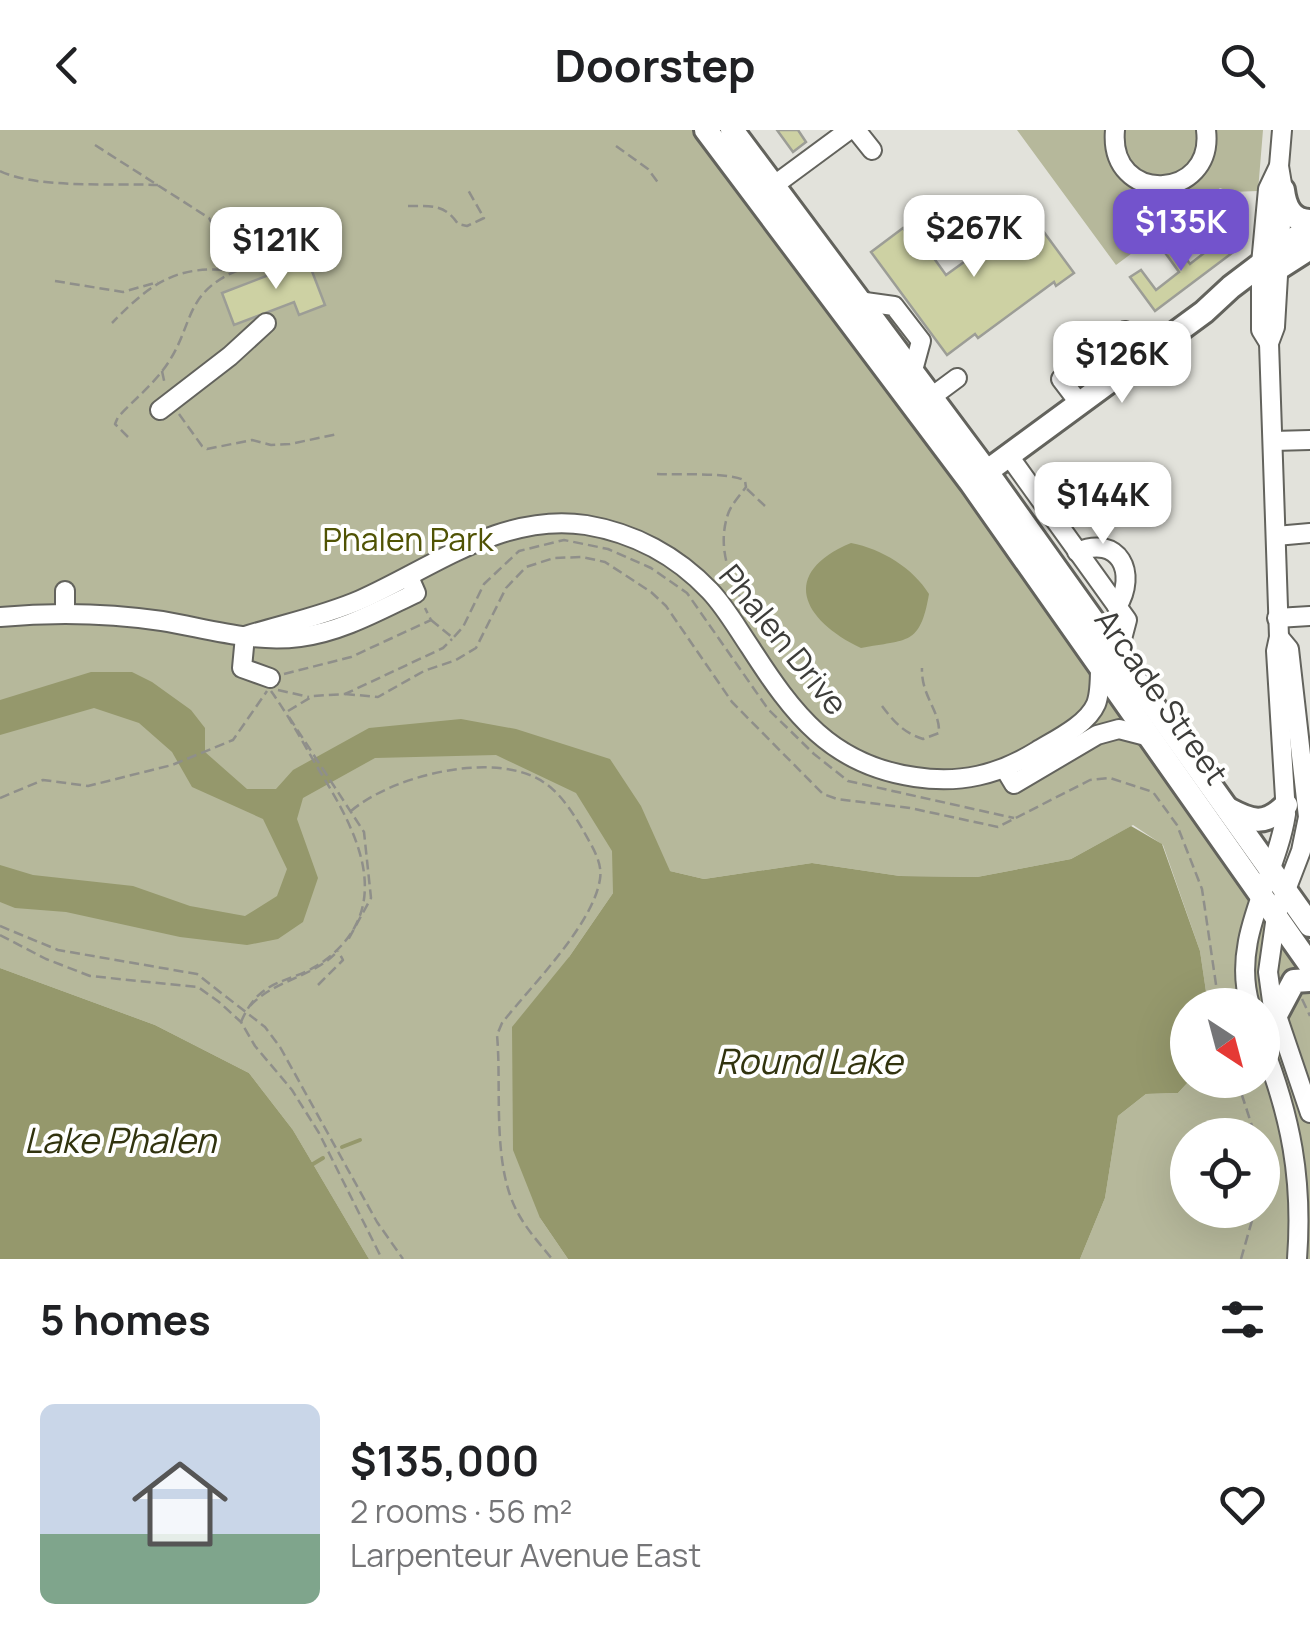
<!DOCTYPE html>
<meta charset="utf-8">
<style>
:root{--surface:#fff;--page:#f6f6f6;--text:#202124;--muted:#757577;--accent:#7353cc}
body{margin:0;font-family:Manrope,sans-serif;background:var(--page);color:var(--text);height:100vh;display:flex;flex-direction:column;font-size:38px;white-space:nowrap}
*{box-sizing:border-box;margin:0}
p{font-size:32px;color:var(--muted)}
.icon{flex:none;width:55px;height:55px;fill:none;stroke:currentColor;stroke-width:2;stroke-linecap:round;stroke-linejoin:round}
.map{position:relative;height:1129px;overflow:hidden}
.drawer{display:flex;flex-direction:column;background:var(--surface);flex:1}
.drawer>*{flex:none}
.needle{width:65px;rotate:144deg}
.fabs{position:absolute;left:1170px;top:858px;display:grid;gap:20px}
.fabs a{display:grid;place-items:center;width:110px;height:110px;border-radius:50%;background:var(--surface);box-shadow:0 10px 40px #0002;font-size:50px}
.price{position:absolute;translate:-50% -85px;padding:0 22px;border-radius:20px;background:#fff;color:#222;font-size:32px;line-height:65px;filter:drop-shadow(0 2px 5px #0008)}
.price::after{content:'';position:absolute;left:50%;top:60px;width:30px;height:22px;margin-left:-15px;background:inherit;clip-path:polygon(0 0,100% 0,50% 100%)}
.price.selected{background:var(--accent);color:#fff}
ul{padding:0;list-style:none}
li{display:flex;align-items:center;gap:30px;height:250px;padding:0 40px}
li span{display:grid;place-items:center;flex:none;width:280px;height:200px;border-radius:15px;color:#555}
li>.icon{margin-inline-start:auto}
span .icon{width:120px;height:120px;fill:#fffc;stroke-width:1}
li b{font-size:42px}
h2{display:flex;justify-content:space-between;align-items:center;height:120px;padding:0 40px;font-size:42px}
header{display:flex;justify-content:space-between;align-items:center;height:130px;padding:0 40px;background:var(--surface);font-size:45px;font-weight:700}
.map>svg:first-child{display:block}
.green{fill:#b6b89b;fill-rule:evenodd}
.water{fill:#95986c}
.lines{fill:none;stroke-linecap:round;stroke-linejoin:round}
.stream{stroke:#95986c;stroke-width:4}
.building{fill:#cdd1a3;stroke:#9c9d96;stroke-width:2.5}
.minor-casing{stroke:#63635d;stroke-width:22}
.major-casing{stroke:#63635d;stroke-width:28}
.path{stroke:#8f8f8a;stroke-width:2.5;stroke-dasharray:10 5;stroke-linecap:butt}
.minor{stroke:#fff;stroke-width:18}
.major{stroke:#fff;stroke-width:22}
.labels{text-anchor:middle;stroke-width:8;stroke-linejoin:round;paint-order:stroke}
.park-label{font-size:32px;fill:#505304;stroke:#fffffe}
.street-label{font-size:32px;fill:#3d3d3a;stroke:#fffffe}
.water-label{font-size:35px;font-style:italic;fill:#31330e;stroke:#fffffe}
</style>
<header><svg class="icon" aria-label="back" viewBox="0 0 24 24"><path d="M15 5l-7 7 7 7"/></svg>Doorstep<svg class="icon" aria-label="search" viewBox="0 0 24 24"><circle cx="10" cy="10" r="6"/><path d="M15 15l6 6"/></svg></header>
<div class="map">
<svg width="1310" height="1129" viewBox="0 0 1310 1129">
<rect width="100%" height="100%" fill="#e2e2db"/>
<g class="green">
<path d="M 0,0 L 697,0 L 959,352 L 1310,857 L 1310,1129 L 1080,1129 L 1105,1068 L 1118,986 L 1146,964 L 1178,963 L 1190,950 L 1262,950 L 1262,875 L 1208,875 L 1200,821 L 1163,715 L 1133,695 L 1071,729 L 977,747 L 900,746 L 812,733 L 704,749 L 670,741 L 613,763 L 569,827 L 540,1088 L 568,1129 L 369,1129 L 293,1000 L 249,943 L 155,895 L 0,838 ZM 1188,1005 L 1262,1005 L 1262,1080 L 1188,1080 Z"/>
<path d="M 1017,0 L 1263,0 L 1258,61 L 1231,62 L 1220,58 L 1116,135 Z"/>
</g>
<g class="water">
<path d="M 851,413 C 882,419 913,438 929,464 C 920,516 908,509 861,518 C 802,490 779,443 851,413 Z"/>
<path d="M 91,542 L 132,542 L 152,552 L 191,580 L 205,598 L 205,622 L 247,659 L 276,659 L 293,640 L 369,598 L 461,589 L 516,599 L 610,629 L 641,676 L 670,741 L 704,749 L 812,733 L 900,746 L 977,747 L 1071,729 L 1131,696 L 1162,714 L 1200,821 L 1208,875 L 1188,875 L 1190,950 L 1178,963 L 1146,964 L 1118,986 L 1105,1068 L 1080,1129 L 568,1129 L 540,1088 L 513,1020 L 512,897 L 569,827 L 613,763 L 612,721 L 576,663 L 496,625 L 375,628 L 303,668 L 297,689 L 318,748 L 303,792 L 278,809 L 247,815 L 180,807 L 66,782 L 15,778 L 0,772 L 0,735 L 33,745 L 133,756 L 190,776 L 245,786 L 277,766 L 287,739 L 263,689 L 192,657 L 172,622 L 139,593 L 94,578 L 0,605 L 0,570 Z"/>
<path d="M 0,838 L 155,895 L 249,943 L 293,1000 L 369,1129 L 0,1129 Z"/>
</g>
<g class="lines">
<g class="stream">
<path d="M 342,1017 L 360,1010"/>
<path d="M 313,1034 L 323,1028"/>
</g>
</g>
<g class="building">
<path d="M 777,0 L 798,0 L 806,12 L 793,22 Z"/>
<path d="M 1229,67 L 1244,69 L 1241,99 L 1225,97 Z"/>
<path d="M 1024,75 L 1074,143 L 1056,156 L 1054,152 L 978,208 L 975,204 L 947,225 L 871,122 L 903,98 L 922,125 L 928,120 L 946,145 L 1014,96 L 1007,87 Z"/>
<path d="M 1222,109 L 1232,123 L 1155,181 L 1130,147 L 1141,140 L 1156,160 L 1179,142 L 1166,124 L 1177,116 L 1190,134 Z"/>
<path d="M 305,123 L 325,175 L 299,185 L 294,172 L 234,195 L 222,163 L 282,140 L 280,133 Z"/>
</g>
<g class="lines">
<defs>
<g id="minor">
<path d="M 856,0 L 872,20"/>
<path d="M 1115,0 C 1108,76 1215,71 1206,0"/>
<path d="M 765,62 L 849,0"/>
<path d="M 858,171 L 894,176 L 921,211 L 912,244"/>
<path d="M 1125,201 L 1145,226"/>
<path d="M 1269,213 L 1261,200 L 1261,134 L 1268,59 L 1278,38"/>
<path d="M 1061,249 L 1080,274"/>
<path d="M 930,268 L 957,248"/>
<path d="M 160,280 L 230,226 L 266,193"/>
<path d="M 1273,311 L 1310,310"/>
<path d="M 1009,326 L 1127,490 L 1118,524"/>
<path d="M 1276,406 L 1310,403"/>
<path d="M 1077,422 C 1119,404 1138,443 1117,477"/>
<path d="M 65,461 L 65,483"/>
<path d="M 0,487 C 54,482 108,483 162,491 C 209,499 253,513 300,507 C 341,502 380,480 416,463 L 409,447"/>
<path d="M 1277,488 L 1310,486"/>
<path d="M 245,506 C 284,494 323,486 360,470 C 432,438 503,382 586,395 C 634,403 677,426 710,461 C 726,478 737,498 750,517 C 793,584 831,635 915,647 C 960,654 998,645 1037,621 C 1055,610 1087,595 1096,574 C 1100,564 1100,548 1100,537"/>
<path d="M 245,506 L 242,538 L 270,548"/>
<path d="M 1279,507 L 1289,519 L 1308,687 L 1301,721 L 1276,786 L 1268,842 L 1272,871 L 1310,983"/>
<path d="M 1005,639 L 1014,654 L 1097,605 L 1119,599 L 1150,607"/>
<path d="M 1250,875 C 1230,808 1276,748 1286,684 L 1276,521 L 1279,507 L 1269,213 L 1275,197 L 1283,60 L 1279,36 L 1282,0"/>
<path d="M 1262,913 C 1291,987 1303,1049 1297,1129"/>
</g>
<g id="major">
<path d="M 706,0 L 971,353 L 1310,835"/>
<path d="M 732,0 L 987,342 L 1310,795"/>
<path d="M 1283,60 C 1285,76 1291,91 1310,91"/>
<path d="M 1271,143 L 1310,118"/>
<path d="M 978,348 L 1204,182 L 1231,157 L 1310,97"/>
<path d="M 1228,679 C 1252,692 1265,696 1286,675"/>
<path d="M 1277,883 L 1294,851 L 1310,850"/>
</g>
</defs>
<use href="#minor" class="minor-casing"/>
<use href="#major" class="major-casing"/>
<g class="path">
<path d="M 95,15 L 209,88 L 237,141 C 178,134 153,151 112,193"/>
<path d="M 616,16 L 648,39 L 659,54"/>
<path d="M 0,41 C 36,59 115,53 158,55"/>
<path d="M 408,76 C 431,76 445,74 458,94 L 467,96 L 484,88 L 468,60"/>
<path d="M 55,151 L 123,162 L 158,152"/>
<path d="M 162,241 L 165,255"/>
<path d="M 179,284 L 202,316 L 207,319 L 252,310 L 271,315 L 290,314 L 338,304"/>
<path d="M 128,307 L 115,294 L 118,287 C 133,271 150,257 163,240 C 195,198 181,165 236,141"/>
<path d="M 657,344 C 676,345 734,342 745,351 L 746,357 C 740,365 731,375 728,384 C 714,425 737,465 759,498"/>
<path d="M 747,359 L 765,376"/>
<path d="M 431,490 L 453,508 L 463,497 L 484,454 L 519,421 L 564,410 L 608,419 L 651,438 L 687,463 L 768,579 L 814,624 L 848,651 L 1014,688"/>
<path d="M 284,544 L 351,527 L 431,490 L 425,478"/>
<path d="M 278,560 L 309,567"/>
<path d="M 345,564 L 378,567 L 424,541 L 456,530 L 476,518 L 506,458 L 526,437 L 554,428 L 582,427 L 605,432 L 651,462 L 666,476 L 732,572 L 823,664 L 837,669 L 910,678 L 998,697 L 1090,650 L 1110,648 L 1153,662 L 1177,695 L 1202,759 L 1219,875"/>
<path d="M 882,576 C 894,592 904,603 923,609 L 939,603 C 940,580 921,566 922,538"/>
<path d="M 288,581 L 313,566 L 345,564 L 443,518 L 452,509"/>
<path d="M 289,587 L 364,702 L 371,768 L 348,810"/>
<path d="M 0,668 L 43,650 L 88,656 L 172,635 L 233,610 L 267,561"/>
<path d="M 351,681 C 391,647 482,624 532,646 C 556,656 570,678 583,700 C 591,715 603,732 600,749 C 593,795 531,856 502,893 L 497,905 C 502,959 491,1037 519,1085 C 528,1101 541,1115 552,1129"/>
<path d="M 0,796 L 58,820 L 197,844 L 265,897 L 280,917 L 377,1092 L 403,1129"/>
<path d="M 0,805 L 46,829 L 90,846 L 198,857 L 219,872 L 241,892 L 255,916 L 292,960 L 319,1003 L 382,1129"/>
<path d="M 318,855 L 343,830 L 338,821"/>
<path d="M 1302,869 L 1310,886"/>
<path d="M 250,876 C 274,850 311,848 336,823"/>
<path d="M 241,892 C 261,845 289,856 324,831 C 398,776 356,700 319,640 C 303,613 289,586 271,561"/>
<path d="M 1237,950 L 1255,1005"/>
<path d="M 1241,1129 L 1255,1080"/>
</g>
<use href="#minor" class="minor"/>
<use href="#major" class="major"/>
</g>
<g class="labels">
<g class="park-label">
<text x="408" y="421">Phalen Park</text>
</g>
<g class="street-label">
<text transform="translate(783 510) rotate(51)" y="11">Phalen Drive</text>
<text transform="translate(1161 567) rotate(55)" y="11">Arcade Street</text>
</g>
<g class="water-label">
<text x="809" y="944">Round Lake</text>
<text x="120" y="1023">Lake Phalen</text>
</g>
</g>
</svg>
<div class="fabs">
<a><svg class="needle" viewBox="-14 -14 28 28"><path d="M0-13l5 13h-10z" fill="#e53935"/><path d="M0 13l5-13h-10z" fill="#757577"/></svg></a>
<a><svg class="icon" aria-label="locate" viewBox="0 0 24 24"><circle cx="12" cy="12" r="6"/><path d="M12 2v4M12 18v4M2 12h4M18 12h4"/></svg></a>
</div>
<b class="price selected" style="left:1181px;top:144px">$135K</b>
<b class="price" style="left:974px;top:150px">$267K</b>
<b class="price" style="left:276px;top:162px">$121K</b>
<b class="price" style="left:1122px;top:276px">$126K</b>
<b class="price" style="left:1103px;top:417px">$144K</b>
</div>
<section class="drawer">
<h2>5 homes<svg class="icon" aria-label="filters" viewBox="0 0 24 24"><path d="M4 7h16M4 17h16"/><circle cx="9" cy="7" r="2"/><circle cx="15" cy="17" r="2"/></svg></h2>
<ul>
<li><span style="background:linear-gradient(#c9d6e8 65%,#7fa58c 0)"><svg class="icon" aria-label="home" viewBox="0 0 24 24"><path d="M3 11l9-7 9 7M6 9v11h12V9"/></svg></span><div><b>$135,000</b><p>2 rooms · 56 m²</p><p>Larpenteur Avenue East</p></div><svg class="icon" aria-label="heart" viewBox="0 0 24 24"><path d="M12 20l-8-8c-3-5 5-10 8-4 3-6 11-1 8 4z"/></svg></li>
</ul>
</section>
